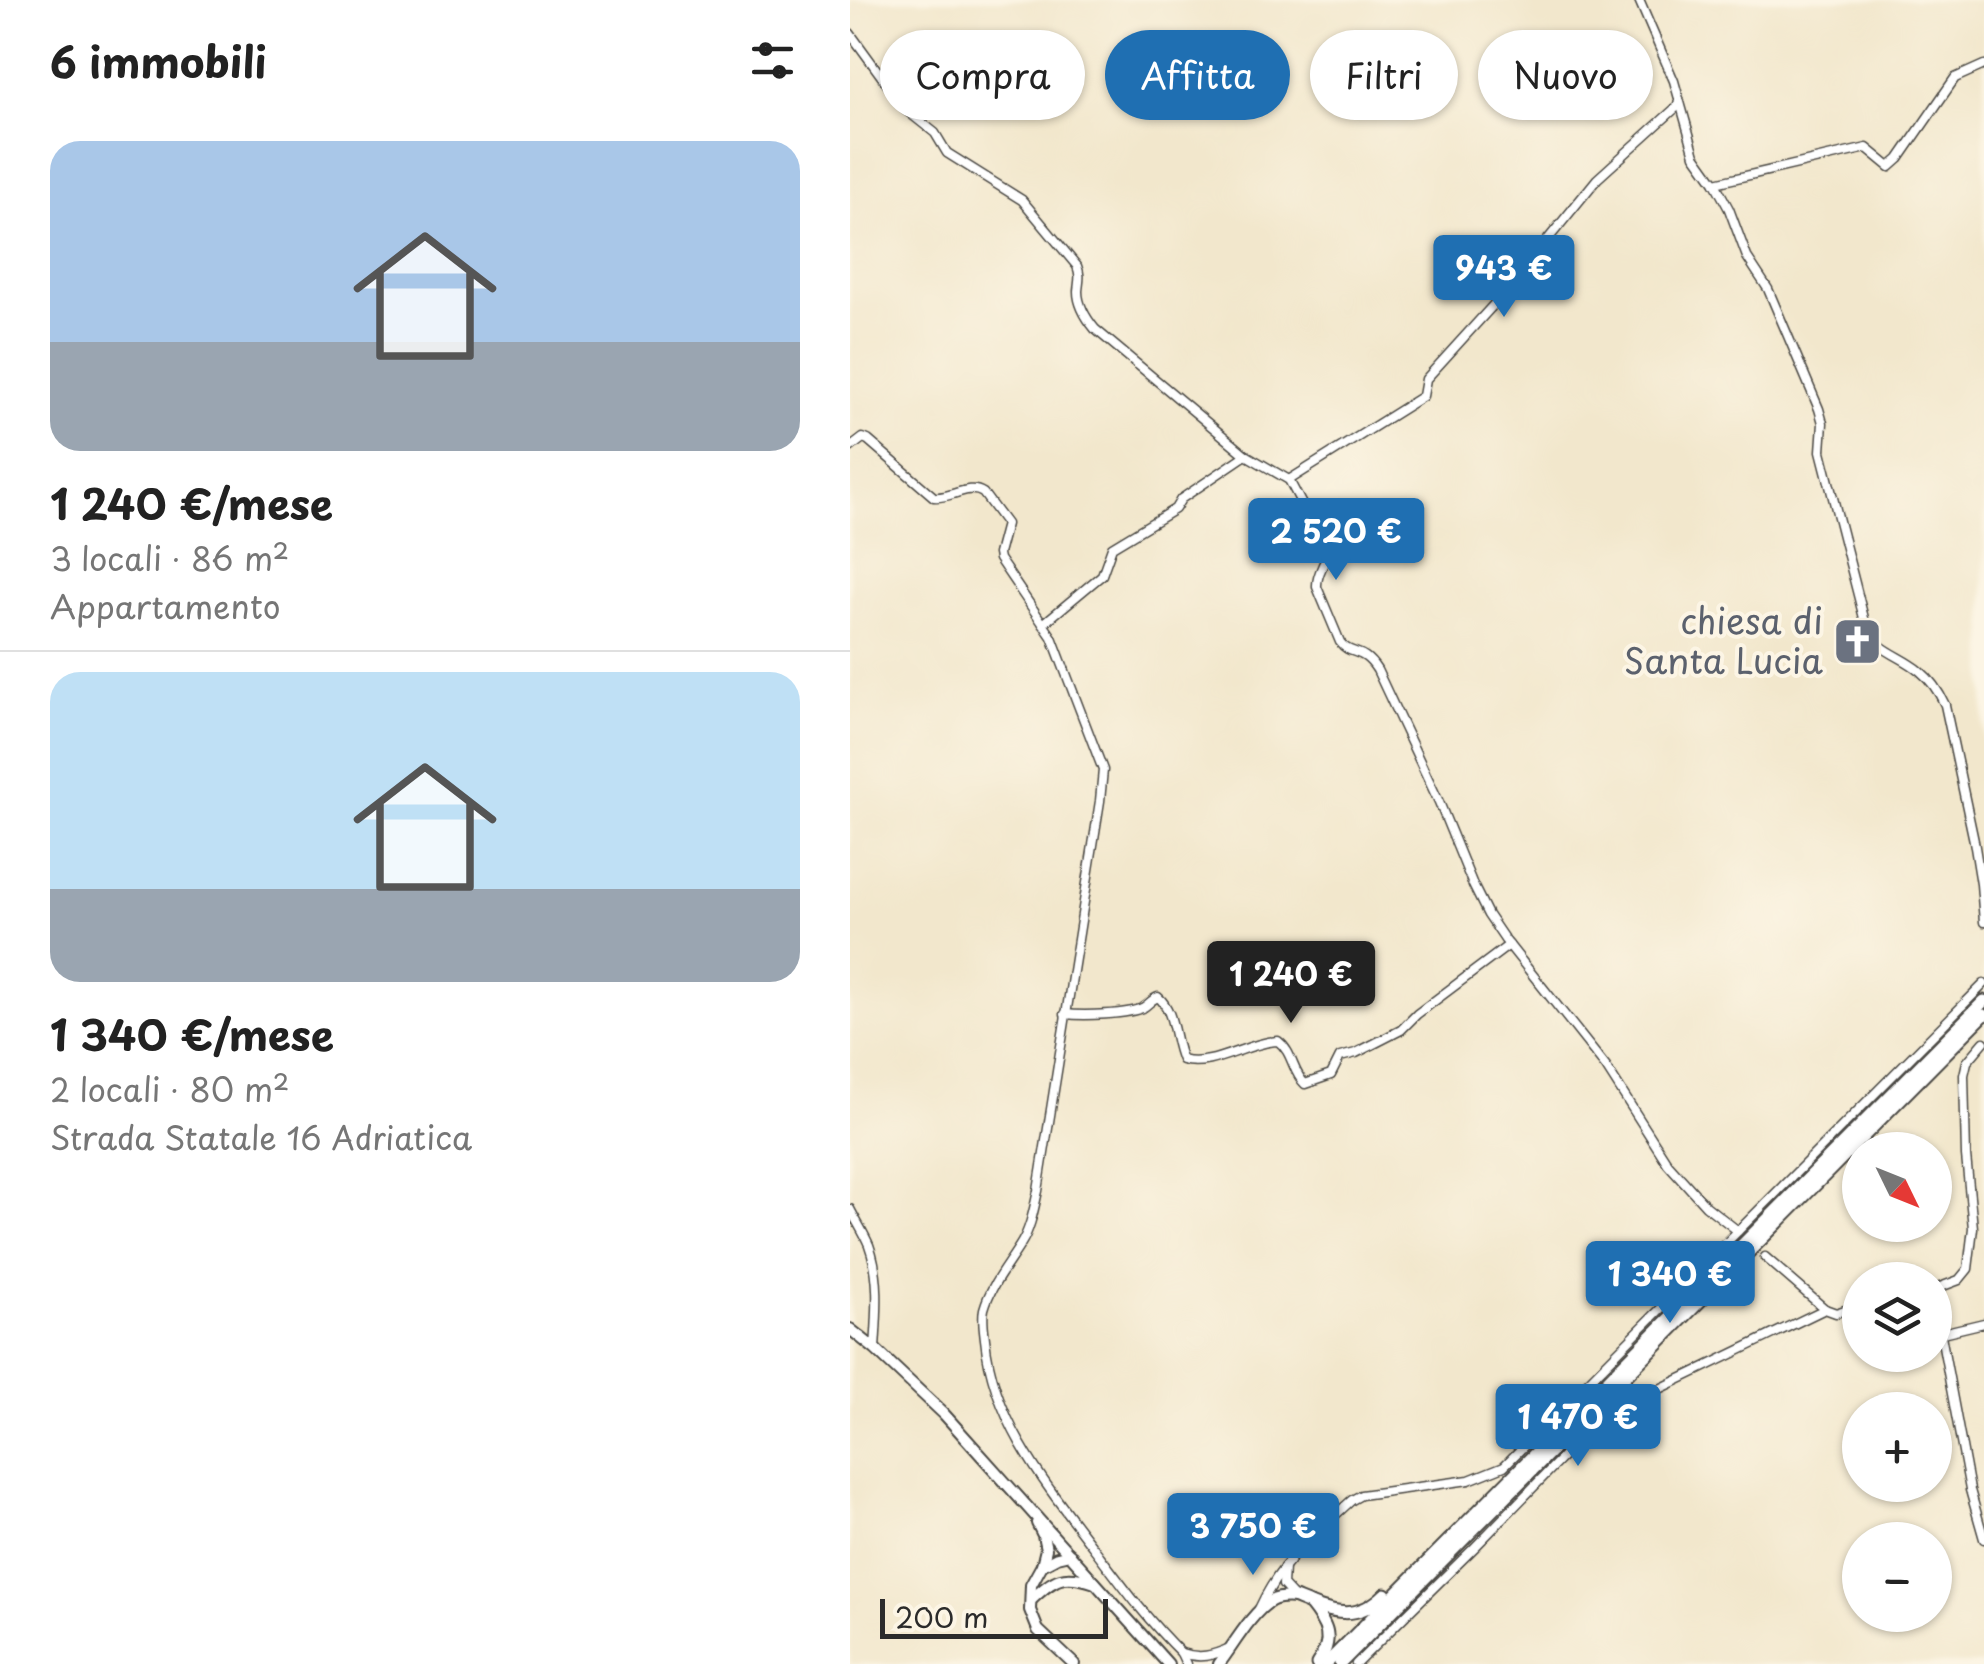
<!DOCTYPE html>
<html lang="it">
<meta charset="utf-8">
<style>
:root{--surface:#fff;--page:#f2f2f2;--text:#222;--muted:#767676;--line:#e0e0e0;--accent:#1f6fb2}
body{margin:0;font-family:"Playpen Sans",sans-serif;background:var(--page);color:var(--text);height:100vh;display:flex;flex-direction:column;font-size:38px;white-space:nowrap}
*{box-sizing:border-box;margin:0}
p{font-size:32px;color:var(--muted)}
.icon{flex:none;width:55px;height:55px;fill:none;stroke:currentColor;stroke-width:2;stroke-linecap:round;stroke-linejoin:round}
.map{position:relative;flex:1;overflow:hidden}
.drawer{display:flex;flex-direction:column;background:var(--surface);width:850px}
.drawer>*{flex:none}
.banner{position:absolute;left:30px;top:30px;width:950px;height:90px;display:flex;gap:20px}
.needle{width:65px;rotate:133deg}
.buttons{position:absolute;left:992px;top:1132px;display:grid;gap:20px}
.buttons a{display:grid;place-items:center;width:110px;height:110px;border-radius:50%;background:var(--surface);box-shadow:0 2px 8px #0004;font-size:50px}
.scale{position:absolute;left:30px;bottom:25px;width:228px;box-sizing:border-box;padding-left:10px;border:5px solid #2b2b2b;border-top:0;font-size:28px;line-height:35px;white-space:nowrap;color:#2b2b2b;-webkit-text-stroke:8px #fcf5e5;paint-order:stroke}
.price{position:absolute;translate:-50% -85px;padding:0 22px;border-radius:10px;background:var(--accent);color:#fff;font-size:32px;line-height:65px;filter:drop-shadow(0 2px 5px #0008)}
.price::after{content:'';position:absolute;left:50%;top:60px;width:30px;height:22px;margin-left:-15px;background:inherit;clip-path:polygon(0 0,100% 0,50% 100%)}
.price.on{background:#222;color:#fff}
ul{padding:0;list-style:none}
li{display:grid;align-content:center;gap:20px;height:530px;padding:0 50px}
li+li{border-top:2px solid var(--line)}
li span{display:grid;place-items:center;height:310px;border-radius:30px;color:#555}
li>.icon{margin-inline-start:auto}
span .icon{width:180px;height:180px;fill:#fffc;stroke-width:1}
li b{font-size:42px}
h2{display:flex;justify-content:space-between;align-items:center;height:120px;padding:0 50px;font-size:42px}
.tag{padding:0 35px;border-radius:45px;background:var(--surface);box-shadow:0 2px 8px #0004;font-size:35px;line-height:90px}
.tag.on{background:var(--accent);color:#fff}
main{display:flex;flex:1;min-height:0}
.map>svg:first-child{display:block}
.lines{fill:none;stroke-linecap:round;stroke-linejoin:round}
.minor-casing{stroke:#494743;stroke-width:11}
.secondary-casing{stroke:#494743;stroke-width:14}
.trunk-casing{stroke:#494743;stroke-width:15}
.minor{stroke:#fff;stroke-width:8}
.secondary{stroke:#fff;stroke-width:10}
.trunk{stroke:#fff;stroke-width:11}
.labels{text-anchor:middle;stroke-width:8;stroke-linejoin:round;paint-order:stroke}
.worship-label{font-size:35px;fill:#5b616d;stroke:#fcf5e5;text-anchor:end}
</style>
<main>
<section class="drawer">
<h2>6 immobili<svg class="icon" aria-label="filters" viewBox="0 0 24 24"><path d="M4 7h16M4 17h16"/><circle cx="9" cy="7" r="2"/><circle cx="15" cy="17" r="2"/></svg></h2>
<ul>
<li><span style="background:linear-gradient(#a9c7e8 65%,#9aa5b1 0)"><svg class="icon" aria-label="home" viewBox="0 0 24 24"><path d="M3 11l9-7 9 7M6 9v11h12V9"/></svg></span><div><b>1 240 €/mese</b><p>3 locali · 86 m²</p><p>Appartamento</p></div></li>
<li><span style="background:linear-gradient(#bfe0f5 70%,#9aa5b1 0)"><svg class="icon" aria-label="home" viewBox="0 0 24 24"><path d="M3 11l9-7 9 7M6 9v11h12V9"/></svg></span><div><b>1 340 €/mese</b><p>2 locali · 80 m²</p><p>Strada Statale 16 Adriatica</p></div></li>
</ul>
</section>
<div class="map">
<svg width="1134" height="1664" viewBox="0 0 1134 1664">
<rect width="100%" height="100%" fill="#fcf5e5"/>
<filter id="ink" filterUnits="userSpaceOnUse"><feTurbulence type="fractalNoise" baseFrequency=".01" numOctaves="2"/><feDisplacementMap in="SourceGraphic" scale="20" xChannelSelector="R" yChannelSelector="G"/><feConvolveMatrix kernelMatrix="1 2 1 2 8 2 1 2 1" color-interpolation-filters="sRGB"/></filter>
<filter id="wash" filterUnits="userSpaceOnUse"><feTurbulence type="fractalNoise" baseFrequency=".0048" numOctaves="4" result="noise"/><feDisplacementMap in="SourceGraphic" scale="40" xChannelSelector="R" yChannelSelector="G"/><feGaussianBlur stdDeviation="2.25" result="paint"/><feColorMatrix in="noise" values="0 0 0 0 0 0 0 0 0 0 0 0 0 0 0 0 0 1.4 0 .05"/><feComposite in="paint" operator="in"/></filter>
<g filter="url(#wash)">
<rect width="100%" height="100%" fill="#f2e7cc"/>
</g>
<g filter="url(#ink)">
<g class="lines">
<defs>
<g id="minor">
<path d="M 789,0 L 824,81 L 845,155 L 865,183 L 879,209 L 897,257 L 918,289 L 969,409 L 973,423 L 971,451 L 1017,630 C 1028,651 1052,656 1070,671 C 1081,680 1089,692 1095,705 L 1124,841 L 1131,884 L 1134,922"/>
<path d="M 0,33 L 56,110 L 85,133 L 97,153 L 172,200 L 227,266 C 231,276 229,280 228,291 C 228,305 236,318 245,329 L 396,455 L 439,480 L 477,552 C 476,564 466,573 467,587 L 490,642 C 501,657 512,646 527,670 L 589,802 L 623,885 L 638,915 L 655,940 L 756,1067 L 818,1164 L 856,1206 L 888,1231"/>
<path d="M 865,183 L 1017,148 L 1040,167 L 1049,159 L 1105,78 L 1134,65"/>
<path d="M 0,448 L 13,438 L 18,440 L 84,497 C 101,499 118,483 133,493 L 156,524 L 148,554 L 149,559 L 202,637 L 253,770 L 250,801 L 188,1191 C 184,1208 181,1227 172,1242 C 159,1264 141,1284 134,1309 C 132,1318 134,1330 135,1339 C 143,1420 195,1484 243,1547 C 271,1584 298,1621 331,1653 L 336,1664"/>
<path d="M 439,480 L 573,396 L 576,379 L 656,291 L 747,179 L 830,104"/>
<path d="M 193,624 L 252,575 L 262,547 L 325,509 L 331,499 L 396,455"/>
<path d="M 215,1014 C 233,1016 279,1015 294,1007 C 299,1004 302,999 308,997 C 325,1011 323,1040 332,1060 C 361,1069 397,1042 428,1041 C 443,1052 442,1072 455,1084 L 481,1075 L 490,1057 L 506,1053 L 551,1030 L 567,1014 L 659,945"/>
<path d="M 0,1209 C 6,1221 14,1233 19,1245 C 31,1277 27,1316 25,1349"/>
<path d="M 915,1257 L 975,1309 L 986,1313 L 1010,1305"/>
<path d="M 1085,1289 L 1109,1280 L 1118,1269 L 1123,1228 L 1116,1156 L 1114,1075 L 1117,1062 L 1134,1042"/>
<path d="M 1085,1303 L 1120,1490 L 1134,1539"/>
<path d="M 1092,1333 L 1134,1323"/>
<path d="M 434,1567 L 433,1585 L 445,1598"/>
<path d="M 409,1609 C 431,1561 463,1535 502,1500 L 511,1495 L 619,1480 L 654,1466 L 1134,984"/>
<path d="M 331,1653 C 350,1659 362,1656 380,1648"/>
<path d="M 506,1664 L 625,1547 L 742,1427 L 791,1398 L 975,1309"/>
</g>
<g id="secondary">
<path d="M 0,1329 L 25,1349 L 94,1414 L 318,1664"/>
<path d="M 187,1523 L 193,1535 L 196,1549 L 192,1565 L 181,1585 L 180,1610 L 188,1630 L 224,1664"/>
<path d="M 192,1565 L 207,1557 L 220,1554"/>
<path d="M 181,1600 C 205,1578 213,1572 245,1583"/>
<path d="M 369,1664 C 383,1646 402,1612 421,1601 C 428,1597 436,1597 445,1598"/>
</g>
<g id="trunk">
<path d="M 445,1598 C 480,1612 505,1624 535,1594"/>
<path d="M 460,1604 C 477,1625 485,1639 467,1664"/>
<path d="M 476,1664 L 1134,1001"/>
<path d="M 490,1664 L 1134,1015"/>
</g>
</defs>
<use href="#minor" class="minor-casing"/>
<use href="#secondary" class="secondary-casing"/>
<use href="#trunk" class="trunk-casing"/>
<use href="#minor" class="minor"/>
<use href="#secondary" class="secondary"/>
<use href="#trunk" class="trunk"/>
</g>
</g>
<defs>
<symbol id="church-square" viewBox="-11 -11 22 22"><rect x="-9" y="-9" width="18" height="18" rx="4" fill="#6b7280" stroke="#fcf5e5"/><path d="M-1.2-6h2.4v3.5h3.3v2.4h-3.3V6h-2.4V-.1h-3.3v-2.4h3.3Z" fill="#fff"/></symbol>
</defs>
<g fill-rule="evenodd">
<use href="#church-square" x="980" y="614" width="55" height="55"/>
</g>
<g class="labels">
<g class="worship-label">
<text x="973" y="634">chiesa di<tspan x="973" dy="40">Santa Lucia</tspan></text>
</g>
</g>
</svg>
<div class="buttons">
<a><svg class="needle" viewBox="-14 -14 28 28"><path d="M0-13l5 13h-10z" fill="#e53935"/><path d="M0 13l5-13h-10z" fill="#767676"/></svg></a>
<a><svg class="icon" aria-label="layers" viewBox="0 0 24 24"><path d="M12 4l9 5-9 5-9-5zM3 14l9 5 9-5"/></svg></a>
<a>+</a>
<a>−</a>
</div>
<div class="scale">200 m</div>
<b class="price" style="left:654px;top:320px">943 €</b>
<b class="price" style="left:486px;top:583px">2 520 €</b>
<b class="price on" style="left:441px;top:1026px">1 240 €</b>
<b class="price" style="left:820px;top:1326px">1 340 €</b>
<b class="price" style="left:728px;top:1469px">1 470 €</b>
<b class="price" style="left:403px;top:1578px">3 750 €</b>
<div class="banner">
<a class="tag">Compra</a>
<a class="tag on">Affitta</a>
<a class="tag">Filtri</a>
<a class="tag">Nuovo</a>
</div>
</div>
</main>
